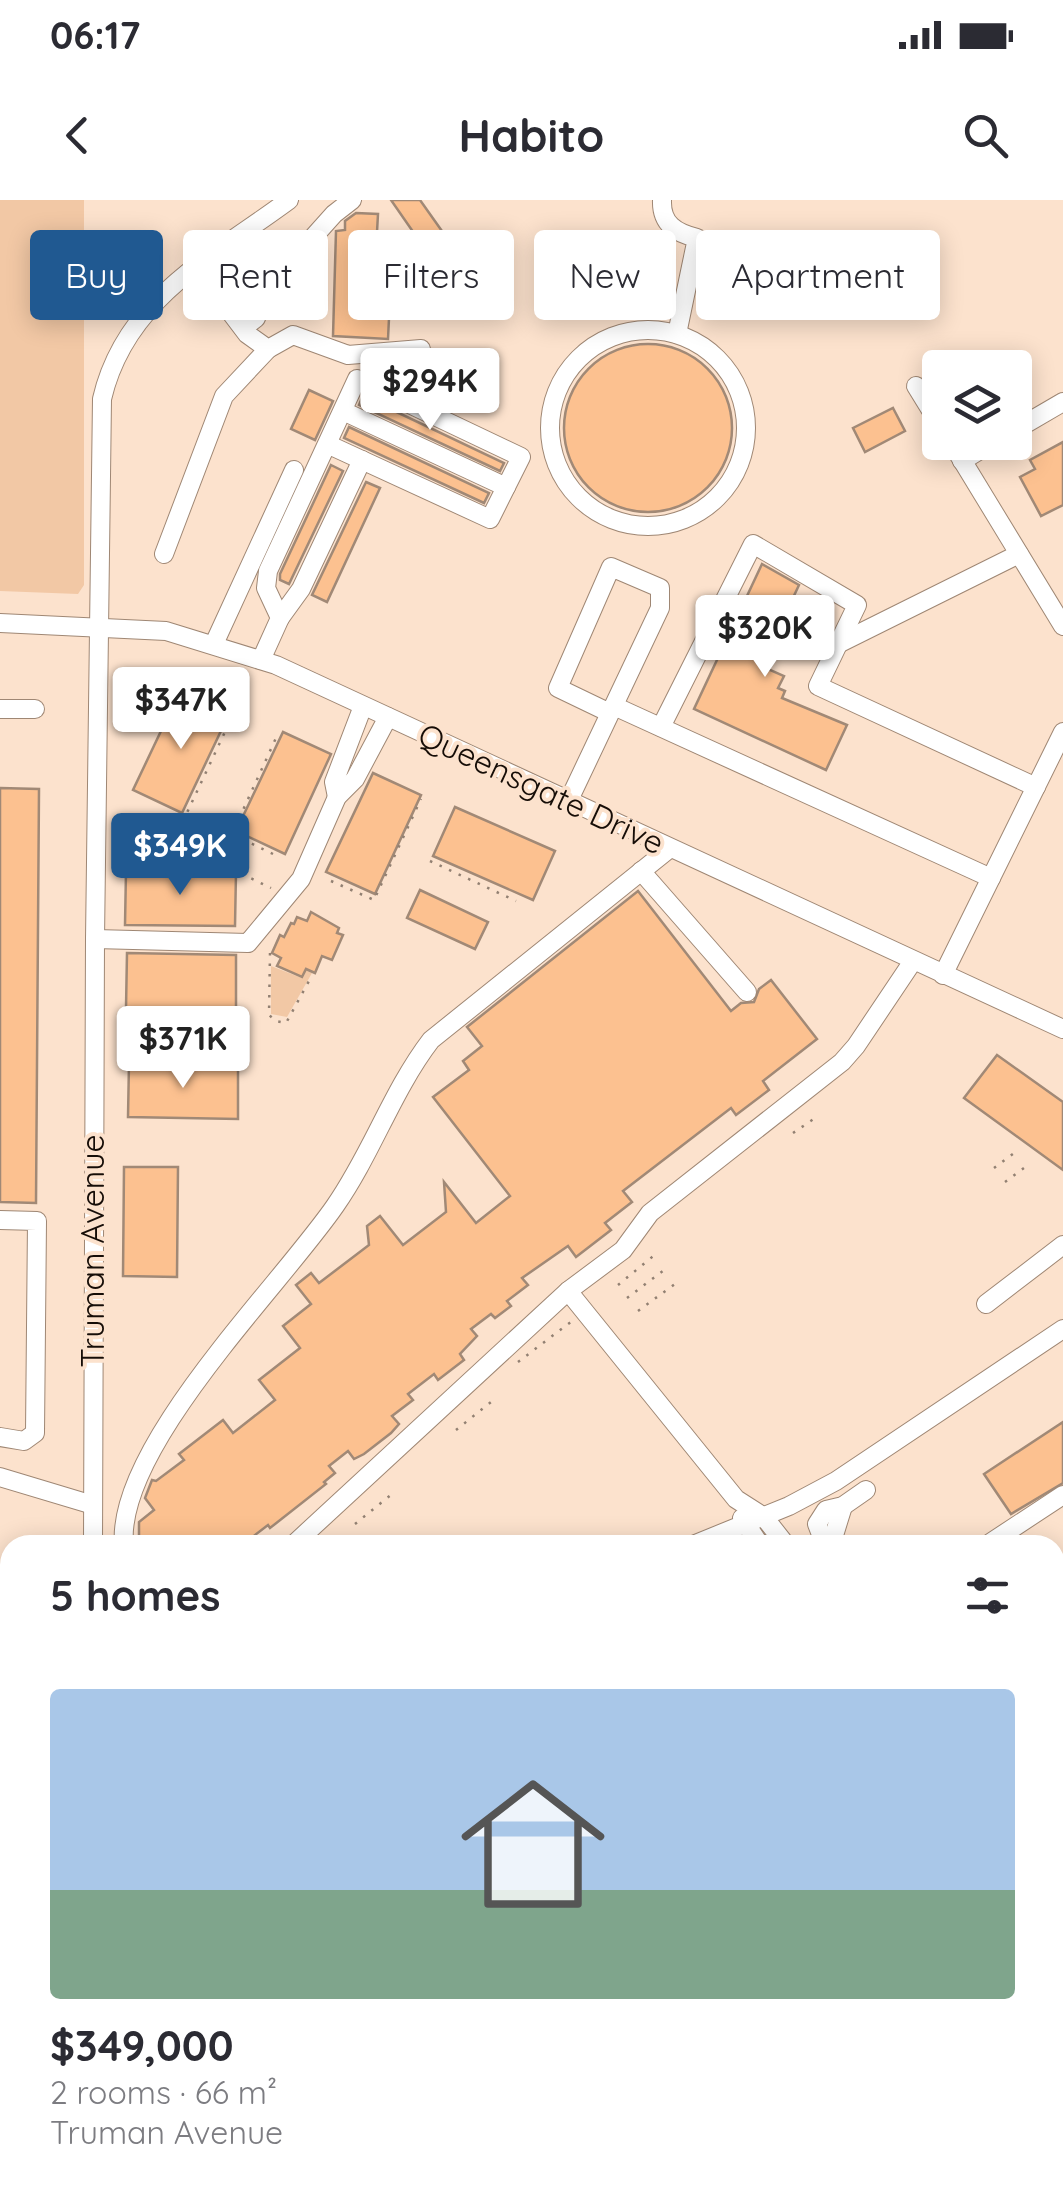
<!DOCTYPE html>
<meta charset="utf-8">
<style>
:root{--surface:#fff;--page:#f7f7f7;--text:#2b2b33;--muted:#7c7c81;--line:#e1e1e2;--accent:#205991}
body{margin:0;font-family:Quicksand,sans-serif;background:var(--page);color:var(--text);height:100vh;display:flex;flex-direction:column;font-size:38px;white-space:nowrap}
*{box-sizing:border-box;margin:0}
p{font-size:32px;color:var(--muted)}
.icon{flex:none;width:55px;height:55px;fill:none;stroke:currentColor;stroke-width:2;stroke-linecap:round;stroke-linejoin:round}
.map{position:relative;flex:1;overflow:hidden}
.details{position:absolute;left:0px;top:1335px;width:1065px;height:672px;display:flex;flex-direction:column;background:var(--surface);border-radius:30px 30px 0 0;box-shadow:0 5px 25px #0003}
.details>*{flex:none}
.guide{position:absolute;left:30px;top:30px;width:1005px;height:90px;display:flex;gap:20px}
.controls{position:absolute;left:922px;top:150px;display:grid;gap:20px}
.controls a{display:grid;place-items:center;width:110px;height:110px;border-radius:10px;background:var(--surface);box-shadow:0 5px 25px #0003;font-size:50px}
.price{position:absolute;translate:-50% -85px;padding:0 22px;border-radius:10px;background:#fff;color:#222;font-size:32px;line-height:65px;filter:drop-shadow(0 2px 5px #0008)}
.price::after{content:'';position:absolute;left:50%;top:60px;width:30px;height:22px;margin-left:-15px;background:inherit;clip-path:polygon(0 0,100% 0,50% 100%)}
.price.current{background:var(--accent);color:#fff}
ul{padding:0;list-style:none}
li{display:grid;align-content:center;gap:20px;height:530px;padding:0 50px}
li+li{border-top:2px solid var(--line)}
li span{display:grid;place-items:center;height:310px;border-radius:10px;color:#555}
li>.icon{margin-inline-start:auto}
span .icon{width:180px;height:180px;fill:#fffc;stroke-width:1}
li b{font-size:42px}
h2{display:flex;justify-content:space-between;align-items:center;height:120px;padding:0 50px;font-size:42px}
.chip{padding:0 35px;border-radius:10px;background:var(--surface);box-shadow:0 5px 25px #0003;font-size:35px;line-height:90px}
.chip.current{background:var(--accent);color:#fff}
.status{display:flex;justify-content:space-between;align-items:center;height:70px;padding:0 50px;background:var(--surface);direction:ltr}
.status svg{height:28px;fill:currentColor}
header{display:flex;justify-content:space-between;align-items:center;height:130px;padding:0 50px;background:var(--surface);font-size:45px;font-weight:700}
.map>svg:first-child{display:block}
.green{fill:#f2c8a5}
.building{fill:#fcc190;stroke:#a18976;stroke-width:2.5}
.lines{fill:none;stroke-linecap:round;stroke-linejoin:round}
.minor-casing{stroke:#9f8774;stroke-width:20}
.major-casing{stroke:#4973a1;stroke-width:25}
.path{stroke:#928072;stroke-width:2.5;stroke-dasharray:2.5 8;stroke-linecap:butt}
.minor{stroke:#fff;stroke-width:18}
.major{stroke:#a2ccf8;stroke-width:22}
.labels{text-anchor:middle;stroke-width:8;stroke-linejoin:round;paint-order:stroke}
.street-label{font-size:32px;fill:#160d07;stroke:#fce2cd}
</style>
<div class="status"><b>06:17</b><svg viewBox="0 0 49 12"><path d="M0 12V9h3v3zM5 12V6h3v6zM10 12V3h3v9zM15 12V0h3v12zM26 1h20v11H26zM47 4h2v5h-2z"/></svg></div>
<header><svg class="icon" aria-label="back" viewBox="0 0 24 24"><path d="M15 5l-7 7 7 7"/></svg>Habito<svg class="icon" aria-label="search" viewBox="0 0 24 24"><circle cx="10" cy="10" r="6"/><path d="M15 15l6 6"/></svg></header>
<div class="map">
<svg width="1063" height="2006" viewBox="0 0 1063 2006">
<rect width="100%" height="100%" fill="#fce2cd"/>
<g class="green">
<path d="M 0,0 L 84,0 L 84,385 L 78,394 L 0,391 Z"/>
<path d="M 271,766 L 302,778 L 306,770 L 312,773 L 287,817 L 271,814 Z"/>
<path d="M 0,1523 L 10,1526 L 10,1750 L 0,1747 Z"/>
<path d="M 161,1998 L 383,1998 L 388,2006 L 137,2006 Z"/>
</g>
<g class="building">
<path d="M 391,0 L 420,0 L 449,41 L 445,44 L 450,51 L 434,62 Z"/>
<path d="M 356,13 L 378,14 L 377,32 L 382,32 L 381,56 L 392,56 L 388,139 L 333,136 L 336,31 L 345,30 L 345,21 Z"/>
<circle cx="648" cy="228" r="84"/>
<path d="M 309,190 L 333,201 L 315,240 L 291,229 Z"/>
<path d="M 363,196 L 504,263 L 500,271 L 359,205 Z"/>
<path d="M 893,208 L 905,231 L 865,252 L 853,228 Z"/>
<path d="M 349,227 L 489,293 L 484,303 L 344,238 Z"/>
<path d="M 1063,242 L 1063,305 L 1041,316 L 1020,277 L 1035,269 L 1030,260 Z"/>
<path d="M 331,265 L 343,271 L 289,384 L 280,380 L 280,374 Z"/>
<path d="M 366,282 L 380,288 L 327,402 L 312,395 Z"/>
<path d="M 762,364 L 799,385 L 761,466 L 784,476 L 778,488 L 785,491 L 782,498 L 847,525 L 826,570 L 694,509 Z"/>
<path d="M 180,491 L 229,514 L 182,613 L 133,590 Z"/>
<path d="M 283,532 L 331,554 L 285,654 L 236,631 Z"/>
<path d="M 373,573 L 421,595 L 375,694 L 326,672 Z"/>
<path d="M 0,588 L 39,589 L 36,1003 L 0,1002 Z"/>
<path d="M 455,607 L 555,651 L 533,700 L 433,656 Z"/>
<path d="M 126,671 L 236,672 L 235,726 L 125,725 Z"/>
<path d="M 420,690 L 488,722 L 475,749 L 407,718 Z"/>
<path d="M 638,691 L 731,811 L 741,803 L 754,802 L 759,789 L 771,780 L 817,839 L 763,881 L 769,890 L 736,915 L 731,908 L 623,991 L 632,1002 L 605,1023 L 611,1030 L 576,1057 L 568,1046 L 522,1078 L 528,1085 L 507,1101 L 511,1106 L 495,1118 L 491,1114 L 471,1129 L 477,1136 L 460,1154 L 464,1160 L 438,1180 L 434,1174 L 408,1194 L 413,1200 L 392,1216 L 399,1224 L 391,1233 L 364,1254 L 354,1259 L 348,1251 L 329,1266 L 335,1273 L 324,1282 L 326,1284 L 270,1328 L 268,1325 L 242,1345 L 139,1345 L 139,1322 L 154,1310 L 145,1298 L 152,1280 L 156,1281 L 184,1260 L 179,1254 L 223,1220 L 233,1233 L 275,1200 L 259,1180 L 300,1148 L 283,1126 L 311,1104 L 296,1085 L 311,1073 L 319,1083 L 369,1045 L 367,1026 L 380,1016 L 403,1045 L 446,1012 L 444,982 L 476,1023 L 510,996 L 433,897 L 469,870 L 463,861 L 482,846 L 467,827 Z"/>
<path d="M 311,712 L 339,728 L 337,733 L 343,735 L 332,760 L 322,756 L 315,773 L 306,769 L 302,777 L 277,766 L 281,758 L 272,753 L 280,735 L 284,737 L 291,723 L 294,724 L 297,717 L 307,721 Z"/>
<path d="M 127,753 L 236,755 L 236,809 L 126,808 Z"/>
<path d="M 997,855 L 1063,902 L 1063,970 L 964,898 Z"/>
<path d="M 129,863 L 238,865 L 238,919 L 128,917 Z"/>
<path d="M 124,967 L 178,967 L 177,1077 L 123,1076 Z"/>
<path d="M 1063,1222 L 1063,1283 L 1011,1314 L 984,1274 Z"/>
</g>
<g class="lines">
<defs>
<g id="minor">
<path d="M 662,0 C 661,24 676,33 697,38 L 677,134"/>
<path d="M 197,68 L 247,134 L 268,149 L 293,135 L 348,155 L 421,149"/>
<path d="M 243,128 L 256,118 L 265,91 L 334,14 L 352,0"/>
<circle cx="648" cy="228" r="98"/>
<path d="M 916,186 L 940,225"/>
<path d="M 343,211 L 506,287"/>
<path d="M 1015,230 L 1063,202"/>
<path d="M 951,242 L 1063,426"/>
<path d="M 962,261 L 993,242"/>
<path d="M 164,354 L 224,196 L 268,149"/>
<path d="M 280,418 L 301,389 L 362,260"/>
<path d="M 0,423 L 166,431 L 276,465 L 1063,829"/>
<path d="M 214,444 L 294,270"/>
<path d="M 838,444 L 1019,354"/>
<path d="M 261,460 L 280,418 L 266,388 L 268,371 L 357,179 L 521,257 L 490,319 L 327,244"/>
<path d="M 614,506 L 991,678"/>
<path d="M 0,509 L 35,509"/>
<path d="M 661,527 L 753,344 L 857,405 L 818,486 L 1036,587"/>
<path d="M 337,597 L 334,582 L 363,506"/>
<path d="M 568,602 L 660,408 L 660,388 L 611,367 L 558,488 L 610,513"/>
<path d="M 641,671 L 747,792"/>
<path d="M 95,739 L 248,743 L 301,679 L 337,597 L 355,579 L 388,517"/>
<path d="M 943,775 L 1063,532"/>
<path d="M 0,1020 L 37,1021 L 35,1233 L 24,1241 L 0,1237"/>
<path d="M 568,1091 L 736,1299 L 764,1317 L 786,1345"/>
<path d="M 986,1104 L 1063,1045"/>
<path d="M 0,1277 L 93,1305"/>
<path d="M 742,1318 L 760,1345"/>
<path d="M 93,1345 L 95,739 L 102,199 C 125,99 212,57 289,0"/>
<path d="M 124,1345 C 115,1248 280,1086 335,1006 C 372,953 392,891 431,840 L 669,649"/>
<path d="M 293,1345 L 568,1091 L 623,1050 L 650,1013 L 842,862 L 856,846 L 913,761"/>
<path d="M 693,1345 L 789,1306 L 836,1281 L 1063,1129"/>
<path d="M 825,1345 L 817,1324 L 826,1310 L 843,1306 L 866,1290"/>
<path d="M 831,1345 L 843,1306"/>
<path d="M 987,1345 L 1063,1295"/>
<path d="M 0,1510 L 10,1513"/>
<path d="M 1055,1544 L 1063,1537"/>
<path d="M 1055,1698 L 1063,1708"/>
<path d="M 0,1742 L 10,1745"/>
<path d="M 1055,1844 L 1063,1840"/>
<path d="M 402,1998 L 407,2006"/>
<path d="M 718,1998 L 722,2006"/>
<path d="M 104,2006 L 129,1998"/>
</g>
<g id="major">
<path d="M 1055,1378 L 1063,1372"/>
<path d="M 0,1823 L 10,1819"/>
</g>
</defs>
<use href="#minor" class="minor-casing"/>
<use href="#major" class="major-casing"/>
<g class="path">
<path d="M 150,618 L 184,619 L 232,517"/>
<path d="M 273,654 L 232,634 L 276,538"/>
<path d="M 430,661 L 516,701"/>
<path d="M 138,667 L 232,669 L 271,688"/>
<path d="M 331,681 L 374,700 L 421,599"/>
<path d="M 270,753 L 269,815 L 276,821 L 286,823 L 309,781"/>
<path d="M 793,933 L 818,916"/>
<path d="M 994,968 L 1018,950"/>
<path d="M 1005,982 L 1028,965"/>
<path d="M 618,1085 L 657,1053"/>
<path d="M 627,1098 L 668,1067"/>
<path d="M 638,1111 L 679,1081"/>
<path d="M 518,1162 L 572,1121"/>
<path d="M 456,1230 L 491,1202"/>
<path d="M 355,1324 L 392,1294"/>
</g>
<use href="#minor" class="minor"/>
<use href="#major" class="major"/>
</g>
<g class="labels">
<g class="street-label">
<text transform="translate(541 589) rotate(25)" y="11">Queensgate Drive</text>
<text transform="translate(93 1051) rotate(-90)" y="11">Truman Avenue</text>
</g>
</g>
</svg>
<div class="controls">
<a><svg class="icon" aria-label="layers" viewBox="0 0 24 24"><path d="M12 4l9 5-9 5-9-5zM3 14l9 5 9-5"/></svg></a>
</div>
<b class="price" style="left:430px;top:233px">$294K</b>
<b class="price" style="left:765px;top:480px">$320K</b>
<b class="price" style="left:181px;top:552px">$347K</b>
<b class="price current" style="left:180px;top:698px">$349K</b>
<b class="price" style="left:183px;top:891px">$371K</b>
<div class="guide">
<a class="chip current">Buy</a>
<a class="chip">Rent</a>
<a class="chip">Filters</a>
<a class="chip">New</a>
<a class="chip">Apartment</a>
</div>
<section class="details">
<h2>5 homes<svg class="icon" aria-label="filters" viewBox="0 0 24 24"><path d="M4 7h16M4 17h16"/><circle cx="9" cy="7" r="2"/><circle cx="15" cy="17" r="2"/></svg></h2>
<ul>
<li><span style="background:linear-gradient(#a9c7e8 65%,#7fa58c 0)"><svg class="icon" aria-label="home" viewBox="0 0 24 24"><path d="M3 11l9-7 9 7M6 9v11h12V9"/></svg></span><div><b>$349,000</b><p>2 rooms · 66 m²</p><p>Truman Avenue</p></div></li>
</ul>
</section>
</div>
